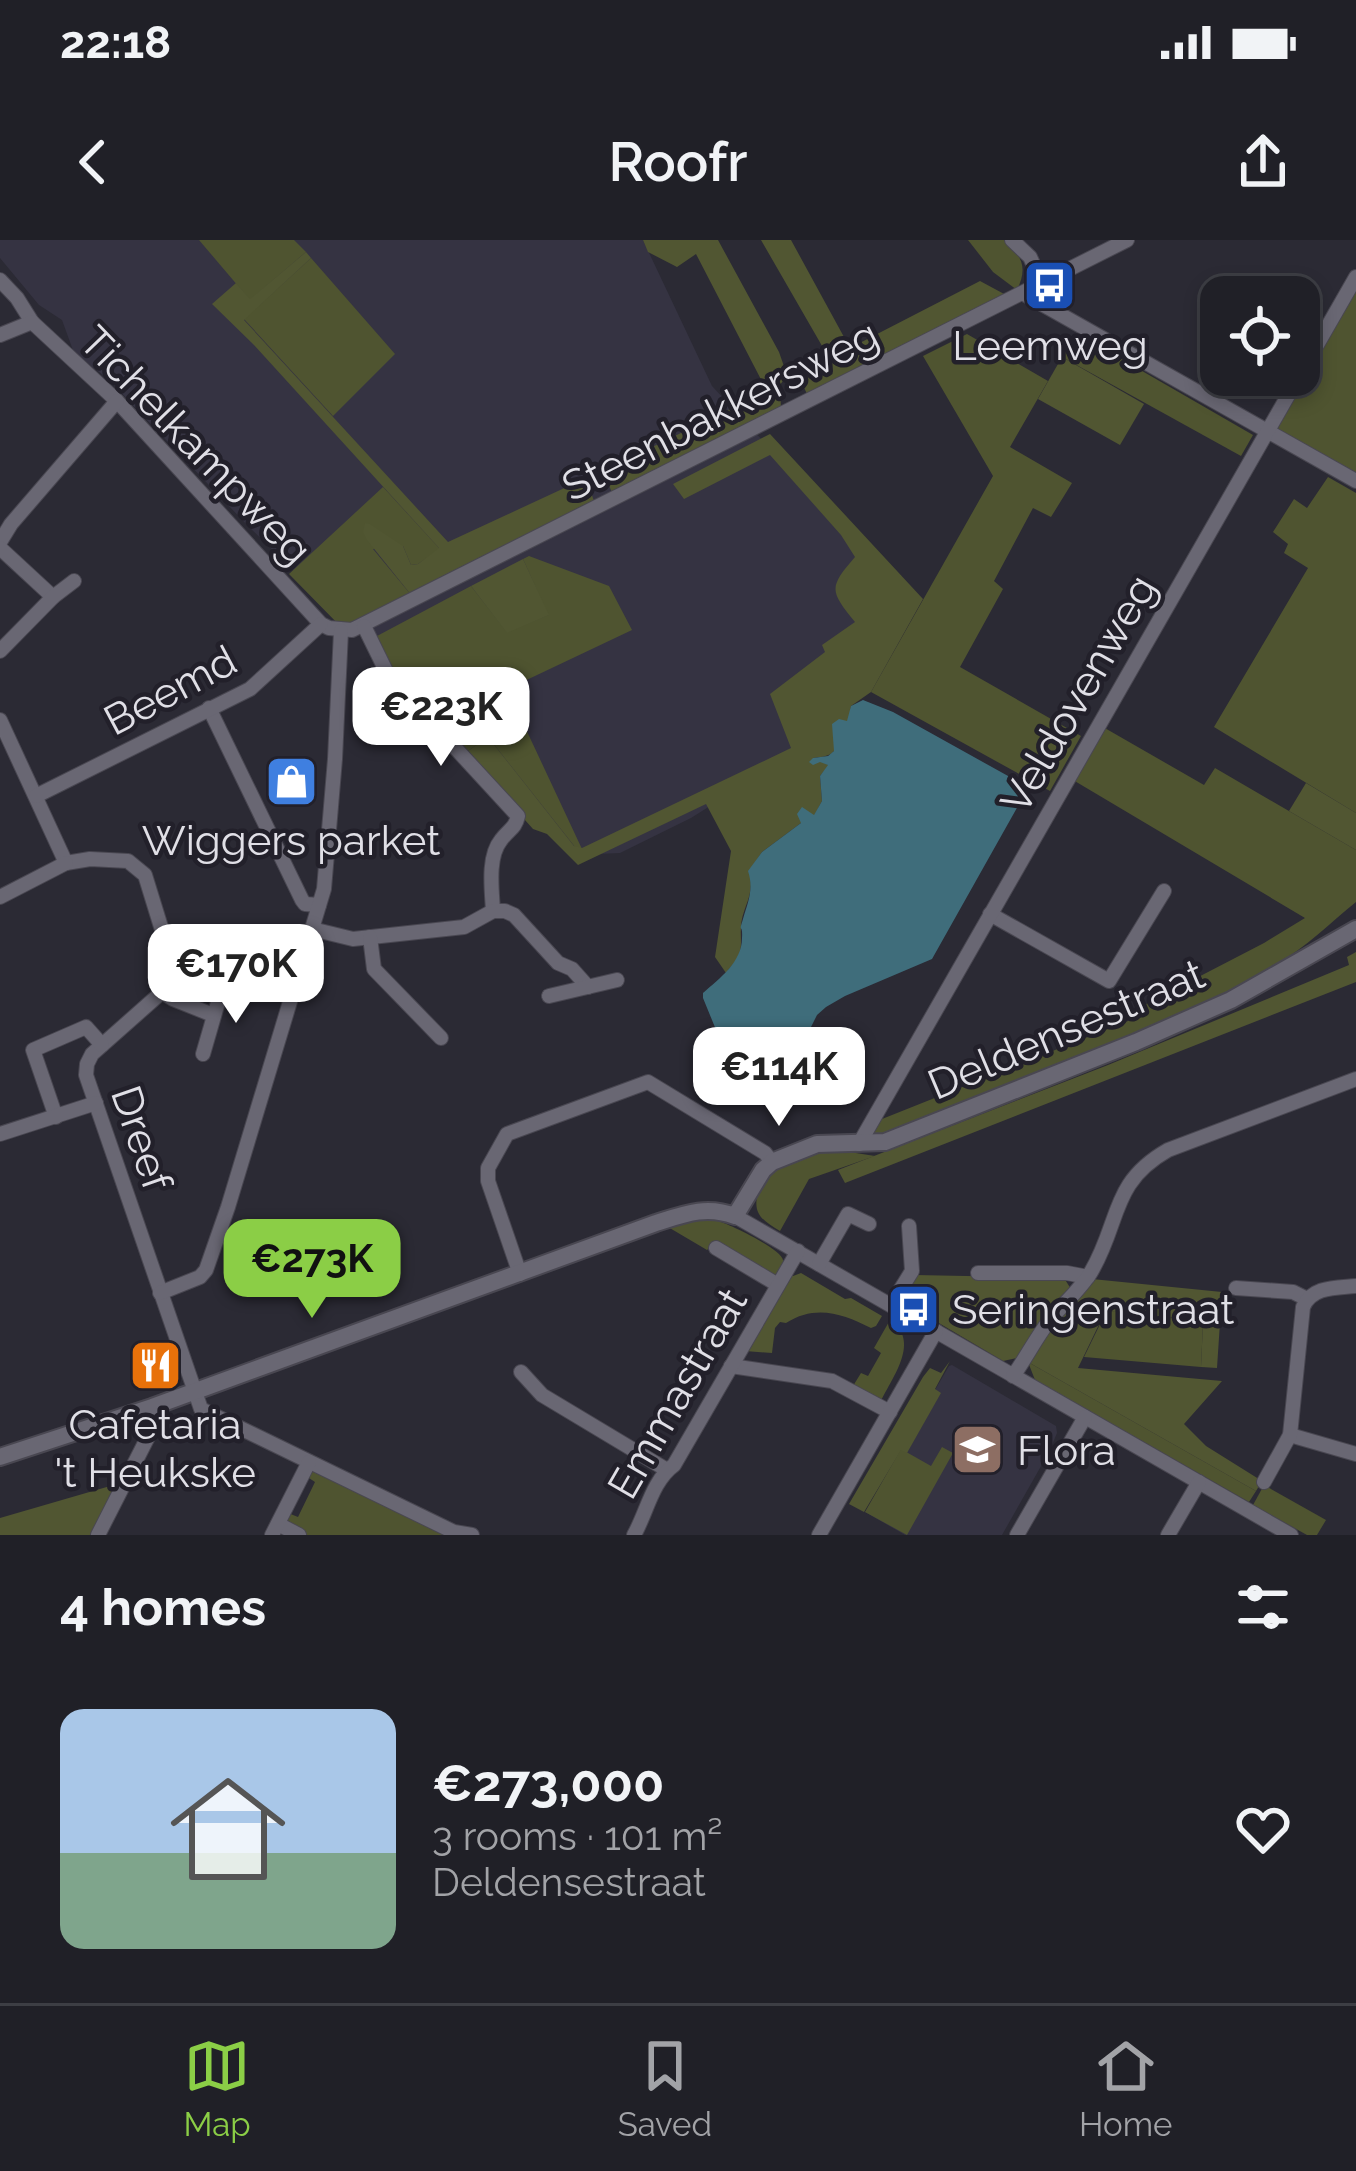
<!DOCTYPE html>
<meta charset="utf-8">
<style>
:root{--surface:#202027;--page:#28282f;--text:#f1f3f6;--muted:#a2a3a7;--line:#3d3e44;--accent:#8bce46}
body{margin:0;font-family:Raleway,sans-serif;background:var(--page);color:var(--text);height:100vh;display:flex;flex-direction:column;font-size:45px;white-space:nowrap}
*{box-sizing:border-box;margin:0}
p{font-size:39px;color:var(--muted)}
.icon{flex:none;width:66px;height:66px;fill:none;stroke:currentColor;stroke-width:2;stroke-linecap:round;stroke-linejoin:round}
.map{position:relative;height:1295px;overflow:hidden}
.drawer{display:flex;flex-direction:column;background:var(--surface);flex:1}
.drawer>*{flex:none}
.tools{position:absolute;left:1200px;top:36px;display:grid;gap:24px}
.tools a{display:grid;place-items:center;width:120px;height:120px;border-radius:24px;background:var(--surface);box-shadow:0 6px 18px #0003,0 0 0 3px var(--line);font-size:60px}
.price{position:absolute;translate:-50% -102px;padding:0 27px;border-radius:24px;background:#fff;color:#222;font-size:39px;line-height:78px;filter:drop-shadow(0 3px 6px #0008)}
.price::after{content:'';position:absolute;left:50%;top:72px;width:36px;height:27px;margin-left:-18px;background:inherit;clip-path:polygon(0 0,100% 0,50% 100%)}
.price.active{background:var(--accent);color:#111}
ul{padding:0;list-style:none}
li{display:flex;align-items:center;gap:36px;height:300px;padding:0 60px}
li span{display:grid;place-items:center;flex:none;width:336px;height:240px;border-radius:24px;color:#555}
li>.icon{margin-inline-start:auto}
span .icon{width:144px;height:144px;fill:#fffc;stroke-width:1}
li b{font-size:51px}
h2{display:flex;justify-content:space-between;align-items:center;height:144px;padding:0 60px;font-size:51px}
.status{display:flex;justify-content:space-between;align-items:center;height:84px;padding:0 60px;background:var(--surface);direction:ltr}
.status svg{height:33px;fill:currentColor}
header{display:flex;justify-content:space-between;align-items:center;height:156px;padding:0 60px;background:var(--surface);font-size:54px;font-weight:600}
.menu{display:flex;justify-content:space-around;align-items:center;height:168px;border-top:3px solid var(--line);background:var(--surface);font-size:33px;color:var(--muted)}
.menu a{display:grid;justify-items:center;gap:6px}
.menu .active{color:var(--accent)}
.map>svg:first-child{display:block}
.built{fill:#353342}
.green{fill:#4f5430}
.forest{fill:#515632}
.water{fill:#3f6d7b}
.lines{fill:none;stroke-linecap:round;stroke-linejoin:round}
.minor-casing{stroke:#494751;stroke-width:16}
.tertiary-casing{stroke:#494751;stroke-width:20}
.minor{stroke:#696773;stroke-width:14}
.tertiary{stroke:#696773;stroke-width:16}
.labels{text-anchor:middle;stroke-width:9;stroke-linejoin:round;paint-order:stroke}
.poi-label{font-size:42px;fill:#e0dfe6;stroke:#22202a}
.street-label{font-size:42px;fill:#e0dfe6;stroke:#22202a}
</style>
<div class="status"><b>22:18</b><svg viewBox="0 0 49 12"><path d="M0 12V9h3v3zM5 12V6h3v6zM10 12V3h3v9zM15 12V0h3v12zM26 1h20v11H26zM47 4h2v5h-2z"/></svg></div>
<header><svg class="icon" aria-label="back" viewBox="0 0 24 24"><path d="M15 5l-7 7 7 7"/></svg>Roofr<svg class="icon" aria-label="share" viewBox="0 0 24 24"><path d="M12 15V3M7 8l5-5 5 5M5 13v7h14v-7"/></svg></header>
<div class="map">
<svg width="1356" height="1295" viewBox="0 0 1356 1295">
<rect width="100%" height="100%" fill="#2b2a34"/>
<g class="built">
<path d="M 0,0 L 643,0 L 712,146 L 869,315 L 872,382 L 796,512 L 691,578 L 620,613 L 576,615 L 343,378 L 248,286 L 107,138 L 74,113 L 62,80 L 39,65 L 0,18 Z"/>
<path d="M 952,1125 L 1056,1186 L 1057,1193 L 1049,1212 L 1002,1295 L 905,1295 L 865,1272 L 907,1212 L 940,1154 L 935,1150 L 949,1126 Z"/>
</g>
<g class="green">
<path d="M 199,0 L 294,0 L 306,12 L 250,60 Z"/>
<path d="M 968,0 L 1005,0 C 1022,17 1028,27 1017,50 L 993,32 Z"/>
<path d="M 311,18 L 395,114 L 333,176 L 244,79 Z"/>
<path d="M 1356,49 L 1356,238 L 1274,191 Z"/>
<path d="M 967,94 L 1048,141 L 1010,207 L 1072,243 L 1051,277 L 1033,268 L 994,341 L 1003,349 L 960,427 L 1081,496 L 1050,551 L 871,452 L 993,236 L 923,116 Z"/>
<path d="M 1078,94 L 1253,195 L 1241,216 L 1062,117 Z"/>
<path d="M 1328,237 L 1356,253 L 1356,573 L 1214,487 L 1308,328 L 1284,313 L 1288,304 L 1273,292 L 1294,259 L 1307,268 Z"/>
<path d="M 383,247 L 440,309 L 418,324 L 411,325 L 403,306 L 373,309 L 412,356 L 343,389 L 289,334 Z"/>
<path d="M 529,316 L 609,346 L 632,390 L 516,445 L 509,453 L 582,609 L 575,607 L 488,497 L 465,513 C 435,479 389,439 377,396 L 471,346 L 507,392 L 548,375 L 523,319 Z"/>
<path d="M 1103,487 L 1204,545 L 1215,528 L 1356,610 L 1356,662 C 1330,683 1305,708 1277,724 C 1153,797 1006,844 873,897 L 867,896 L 877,881 L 1128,781 L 1130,777 L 1127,774 L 1264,703 L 1305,678 L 1073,540 Z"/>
<path d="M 830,909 L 875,916 L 809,939 L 780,991 C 763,981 752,974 758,953 C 768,923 802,914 830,909 Z"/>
<path d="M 695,979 C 701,979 709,979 715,980 C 728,983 781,1009 783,1020 C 785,1028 780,1032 776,1038 L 717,1001 L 707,1010 L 668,987 Z"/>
<path d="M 1115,1071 L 1200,1081 L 1203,1083 L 1201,1127 L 1084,1117 L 1106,1072 Z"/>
<path d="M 890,1080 C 921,1101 893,1136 881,1161 L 853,1146 L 861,1133 L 868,1136 L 881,1113 L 874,1108 Z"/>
<path d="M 1028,1122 L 1256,1251 L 1249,1262 L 1035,1140 Z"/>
<path d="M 942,1207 L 953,1213 L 907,1295 L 865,1272 L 901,1209 L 931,1226 Z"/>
<path d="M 312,1230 L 445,1295 L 306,1295 L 289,1286 L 286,1278 L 288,1273 L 298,1277 L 315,1242 L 306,1236 Z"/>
<path d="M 1264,1245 L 1326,1280 L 1317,1295 L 1307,1295 L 1253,1265 Z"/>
</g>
<g class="forest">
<path d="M 643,0 L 718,0 L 779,112 L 787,135 L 780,145 L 781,169 L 613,255 L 603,231 L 767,151 L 696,14 L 677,27 L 648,12 Z"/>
<path d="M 761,0 L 791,0 L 850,108 L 980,41 L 1006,55 L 808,156 L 798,135 L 829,118 Z"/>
<path d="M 306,12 L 311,18 L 244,80 L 448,302 L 586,238 L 595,264 L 412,356 L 367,300 L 363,292 L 365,283 L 370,284 L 403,306 L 411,325 L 418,324 L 439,308 L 254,105 L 212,64 L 236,43 L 250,59 Z"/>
<path d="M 1062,117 L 1144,164 L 1120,205 L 1038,159 Z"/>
<path d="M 770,194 L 923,359 L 871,452 L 851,466 C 850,478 842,505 832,513 C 827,517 819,517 813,518 L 829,525 L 820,536 L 822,561 L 814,576 L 802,568 L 801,583 L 762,612 L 749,631 C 756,657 741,667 741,688 C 740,698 743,707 738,717 C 735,723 730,727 726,733 L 715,717 L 731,611 L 706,564 L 578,625 L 547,594 L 533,589 L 465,513 L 488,497 L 574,606 L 582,608 L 791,508 L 770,454 L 825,412 L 822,405 L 855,382 C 830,351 828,348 855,317 L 841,295 L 770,215 L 684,259 L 673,244 Z"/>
<path d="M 523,319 L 549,375 L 507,393 L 471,346 Z"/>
<path d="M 1306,543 L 1356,573 L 1356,610 L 1289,571 Z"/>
<path d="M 1356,712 L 1356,742 L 845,943 L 838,930 L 1108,825 L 1349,725 L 1347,717 Z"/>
<path d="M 801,1033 L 845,1059 L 851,1058 L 882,1076 L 876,1086 L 871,1088 C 843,1074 816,1064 786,1083 L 780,1082 L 775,1088 L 772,1113 L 745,1111 L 789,1034 L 793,1036 Z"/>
<path d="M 915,1035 L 1064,1038 L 1071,1049 L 1021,1117 L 1003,1121 L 900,1060 Z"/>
<path d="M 1092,1039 L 1222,1052 L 1217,1128 L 1201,1127 L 1203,1083 L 1201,1081 L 1115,1071 L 1105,1072 L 1078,1128 L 1222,1141 L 1184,1184 L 1206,1206 L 1262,1241 L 1256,1251 L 1028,1122 L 1046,1093 Z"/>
<path d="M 950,1121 L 935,1149 L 941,1153 L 907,1213 L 901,1210 L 864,1272 L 849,1264 L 923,1137 L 930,1128 L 941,1133 Z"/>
<path d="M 117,1244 L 91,1295 L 0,1295 L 0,1278 Z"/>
</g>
<path class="water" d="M 863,460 L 893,472 L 1026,546 L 1027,550 L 932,719 L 845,756 L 826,767 L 817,775 L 806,797 L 788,819 L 762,830 L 739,820 L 721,802 L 703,758 L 703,753 C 720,738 742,722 742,698 C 743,682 738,695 743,679 C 748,662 754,649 748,631 L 762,612 L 801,583 L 797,574 L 802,567 L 814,575 L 822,561 L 820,536 L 828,525 L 820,522 L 813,525 L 809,522 L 813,518 L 828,516 L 834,511 L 832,484 L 839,479 L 847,481 L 851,466 Z"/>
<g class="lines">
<defs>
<g id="minor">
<path d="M 1012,0 L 1030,17 L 1042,44"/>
<path d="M 0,40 L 17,58 L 32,82"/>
<path d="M 1024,54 L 1356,241"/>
<path d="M 0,95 L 32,82 L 117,161 L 321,384 L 329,388 L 352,390 L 1127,0"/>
<path d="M 0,302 L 11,284 L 117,161"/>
<path d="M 0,308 L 53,357"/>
<path d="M 364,386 L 388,435 L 518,576 C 515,589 509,589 501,600 C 487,617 492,651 493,671"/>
<path d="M 0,411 L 53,357 L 74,341"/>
<path d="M 209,468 L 302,660 L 305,664 L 319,665"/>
<path d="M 0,480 L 66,623 L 90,619 L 128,621 L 145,635 L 173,726 L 171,741 L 162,752 L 92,814 L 87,824 L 86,835 L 201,1169 L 454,1292 L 472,1295"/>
<path d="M 36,556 L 250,449 L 321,384"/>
<path d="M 0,657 L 66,623"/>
<path d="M 990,674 L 1109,741 L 1164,651"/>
<path d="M 312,689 L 353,699 L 464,687 L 493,671 L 505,671 L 514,675 L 558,723 L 572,729 L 588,747"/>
<path d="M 370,697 L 374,729 L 441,798"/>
<path d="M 162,752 L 173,759 L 213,775"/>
<path d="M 549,756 L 617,740"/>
<path d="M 203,814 L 223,745"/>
<path d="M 56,877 L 33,810 L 86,787 L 102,805"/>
<path d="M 0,894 L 96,863"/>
<path d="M 859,904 L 1356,37"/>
<path d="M 735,976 L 1291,1295"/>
<path d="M 716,1008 L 778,1045"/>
<path d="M 819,1024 L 848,974 L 869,984"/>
<path d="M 978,1033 L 1067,1033 L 1088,1037"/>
<path d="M 520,1034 L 488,941 L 488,928 L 507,894 L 648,842 L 765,913 L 772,922"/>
<path d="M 1236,1048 L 1293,1052 L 1307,1059"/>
<path d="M 160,1053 L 200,1037 L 206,1030 L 228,967 L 324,649 L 335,519 L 341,391"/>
<path d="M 891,1065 L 912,1031 L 909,986"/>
<path d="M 731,1126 L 832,1141 L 890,1172"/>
<path d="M 521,1132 L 542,1155 L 667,1230"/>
<path d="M 1013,1136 C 1026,1118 1036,1098 1049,1081 C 1062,1065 1080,1050 1091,1032 C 1121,981 1110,943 1168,910 L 1356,839"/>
<path d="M 1290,1195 L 1356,1214"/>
<path d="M 1264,1242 L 1290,1195 L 1303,1067 C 1312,1046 1336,1048 1356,1046"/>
<path d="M 278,1284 L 299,1295"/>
<path d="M 98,1295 L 151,1191"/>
<path d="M 272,1295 L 309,1222"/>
<path d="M 634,1295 C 647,1272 652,1241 674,1225 L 798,1011"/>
<path d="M 819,1295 L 936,1091"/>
<path d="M 1017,1295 L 1085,1177"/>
<path d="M 1168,1295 L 1199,1242"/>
</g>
<path id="tertiary" d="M 0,1217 L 152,1167 L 656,983 C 684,974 706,965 735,976 L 763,930 L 772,922 L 817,904 L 885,902 L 1136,802 L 1231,760 L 1356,689"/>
</defs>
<use href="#minor" class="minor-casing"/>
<use href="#tertiary" class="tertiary-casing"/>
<use href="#minor" class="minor"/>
<use href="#tertiary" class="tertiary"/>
</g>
<defs>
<symbol id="bus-square" viewBox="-11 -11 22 22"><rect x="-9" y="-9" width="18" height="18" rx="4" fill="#1a4fb4" stroke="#22202a"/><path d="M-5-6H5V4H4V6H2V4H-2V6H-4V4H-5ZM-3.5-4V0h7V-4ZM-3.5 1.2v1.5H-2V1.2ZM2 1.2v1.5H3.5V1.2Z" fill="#fff"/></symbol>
<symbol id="shop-square" viewBox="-11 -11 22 22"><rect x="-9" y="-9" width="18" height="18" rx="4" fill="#3f7fe0" stroke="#22202a"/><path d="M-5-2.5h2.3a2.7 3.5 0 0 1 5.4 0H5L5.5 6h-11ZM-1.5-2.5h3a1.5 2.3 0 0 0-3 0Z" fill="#fff"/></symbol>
<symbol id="restaurant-square" viewBox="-11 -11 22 22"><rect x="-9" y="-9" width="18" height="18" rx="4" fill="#e8710a" stroke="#22202a"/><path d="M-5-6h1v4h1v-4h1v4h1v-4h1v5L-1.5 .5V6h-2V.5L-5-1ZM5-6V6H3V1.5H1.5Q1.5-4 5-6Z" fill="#fff"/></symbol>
<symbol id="school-square" viewBox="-11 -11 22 22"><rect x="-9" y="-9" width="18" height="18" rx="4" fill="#8d6e63" stroke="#22202a"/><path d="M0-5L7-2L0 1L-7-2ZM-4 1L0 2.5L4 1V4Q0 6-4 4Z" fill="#fff"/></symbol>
</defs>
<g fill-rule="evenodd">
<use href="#bus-square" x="1020" y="16" width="59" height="59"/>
<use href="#shop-square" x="262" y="512" width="59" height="59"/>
<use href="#bus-square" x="884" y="1040" width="59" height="59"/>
<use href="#restaurant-square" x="126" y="1096" width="59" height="59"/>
<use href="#school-square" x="948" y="1180" width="59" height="59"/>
</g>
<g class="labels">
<g class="poi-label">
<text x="1050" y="120">Leemweg</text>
<text x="291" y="615">Wiggers parket</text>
<text x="952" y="1084" text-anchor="start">Seringenstraat</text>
<text x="155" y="1199">Cafetaria<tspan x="155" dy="48">'t Heukske</tspan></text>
<text x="1017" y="1225" text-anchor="start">Flora</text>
</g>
<g class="street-label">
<text transform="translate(720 170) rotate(-27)" y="15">Steenbakkersweg</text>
<text transform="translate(196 205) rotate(46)" y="15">Tichelkampweg</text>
<text transform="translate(170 450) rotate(-28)" y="15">Beemd</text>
<text transform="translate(1078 454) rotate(-60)" y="15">Veldovenweg</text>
<text transform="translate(1066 789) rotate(-23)" y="15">Deldensestraat</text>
<text transform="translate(142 898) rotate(71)" y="15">Dreef</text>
<text transform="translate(677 1153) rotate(-60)" y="15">Emmastraat</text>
</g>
</g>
</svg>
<div class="tools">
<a><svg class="icon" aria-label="locate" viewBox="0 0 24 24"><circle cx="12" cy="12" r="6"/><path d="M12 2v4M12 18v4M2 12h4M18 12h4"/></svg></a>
</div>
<b class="price" style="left:441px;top:529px">€223K</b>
<b class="price" style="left:236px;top:786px">€170K</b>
<b class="price" style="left:779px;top:889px">€114K</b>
<b class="price active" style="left:312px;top:1081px">€273K</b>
</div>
<section class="drawer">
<h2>4 homes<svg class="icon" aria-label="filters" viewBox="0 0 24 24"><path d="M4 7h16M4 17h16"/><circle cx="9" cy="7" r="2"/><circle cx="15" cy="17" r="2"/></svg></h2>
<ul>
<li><span style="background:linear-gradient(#a9c7e8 60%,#7fa58c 0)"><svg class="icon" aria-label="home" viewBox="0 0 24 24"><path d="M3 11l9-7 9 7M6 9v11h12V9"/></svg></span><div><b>€273,000</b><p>3 rooms · 101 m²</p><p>Deldensestraat</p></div><svg class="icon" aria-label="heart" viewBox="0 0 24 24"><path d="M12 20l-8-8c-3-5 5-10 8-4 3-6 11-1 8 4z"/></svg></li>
</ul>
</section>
<nav class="menu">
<a class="active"><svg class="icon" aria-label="map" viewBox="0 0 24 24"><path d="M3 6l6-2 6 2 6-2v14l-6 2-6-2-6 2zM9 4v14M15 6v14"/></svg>Map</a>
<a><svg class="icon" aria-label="saved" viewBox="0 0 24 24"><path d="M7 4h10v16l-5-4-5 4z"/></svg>Saved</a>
<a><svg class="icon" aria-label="home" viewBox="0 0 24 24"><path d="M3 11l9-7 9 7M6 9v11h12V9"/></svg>Home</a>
</nav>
